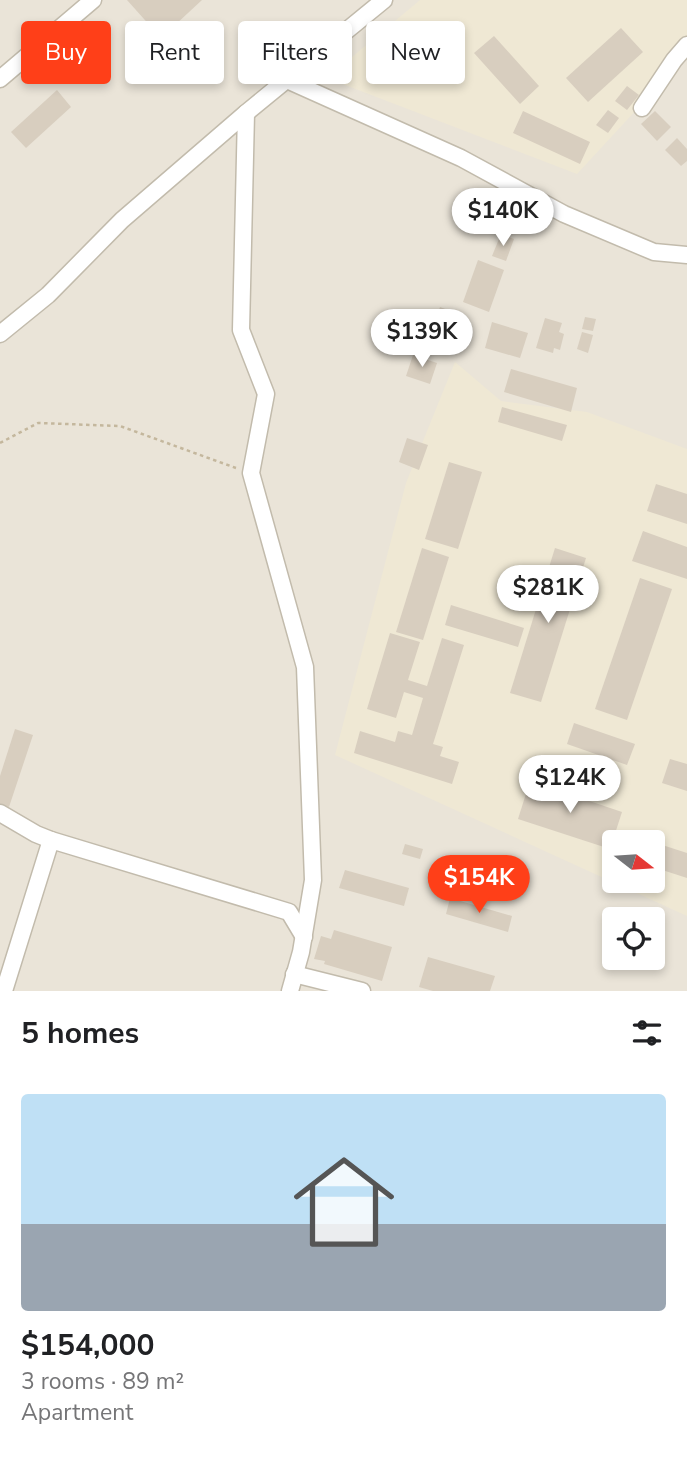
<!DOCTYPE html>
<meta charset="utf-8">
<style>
:root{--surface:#fff;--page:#f6f6f6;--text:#202124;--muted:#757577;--accent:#ff3f18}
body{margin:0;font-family:"Nunito Sans",sans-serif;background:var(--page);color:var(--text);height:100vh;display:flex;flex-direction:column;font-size:26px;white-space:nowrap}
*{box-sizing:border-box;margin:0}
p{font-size:23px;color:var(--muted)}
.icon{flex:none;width:38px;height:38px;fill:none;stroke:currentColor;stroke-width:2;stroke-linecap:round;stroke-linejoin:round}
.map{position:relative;height:991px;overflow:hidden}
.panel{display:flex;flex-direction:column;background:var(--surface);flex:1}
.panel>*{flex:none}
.banner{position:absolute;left:21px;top:21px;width:646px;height:63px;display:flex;gap:14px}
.needle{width:46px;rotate:107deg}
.tools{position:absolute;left:602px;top:830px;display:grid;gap:14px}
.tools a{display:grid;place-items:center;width:63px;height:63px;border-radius:7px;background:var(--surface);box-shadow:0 4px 10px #0003;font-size:35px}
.price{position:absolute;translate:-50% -60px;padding:0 16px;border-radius:24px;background:#fff;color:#222;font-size:23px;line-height:46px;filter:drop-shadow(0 2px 4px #0008)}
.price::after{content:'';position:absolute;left:50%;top:42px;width:21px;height:16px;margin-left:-10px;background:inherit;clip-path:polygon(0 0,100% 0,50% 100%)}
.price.current{background:var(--accent);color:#fff}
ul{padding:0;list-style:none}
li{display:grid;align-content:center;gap:14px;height:371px;padding:0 21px}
li span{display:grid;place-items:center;height:217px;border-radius:7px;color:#555}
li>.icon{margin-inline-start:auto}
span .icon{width:126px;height:126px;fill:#fffc;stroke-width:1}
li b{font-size:30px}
h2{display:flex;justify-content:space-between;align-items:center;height:84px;padding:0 21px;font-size:30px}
.chip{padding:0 24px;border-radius:7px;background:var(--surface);box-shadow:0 4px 10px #0003;font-size:24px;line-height:63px}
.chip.current{background:var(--accent);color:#fff}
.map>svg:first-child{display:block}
.residential{fill:#eae4d8;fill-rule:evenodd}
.education{fill:#efe8d4;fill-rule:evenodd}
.building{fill:#d8cebf}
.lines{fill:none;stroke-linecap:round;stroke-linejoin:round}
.street-casing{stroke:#c2bbac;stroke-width:19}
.path{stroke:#c4b79d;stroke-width:2.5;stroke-dasharray:3.5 3.5;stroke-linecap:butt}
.street{stroke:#fff;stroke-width:16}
</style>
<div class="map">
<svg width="687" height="991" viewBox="0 0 687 991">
<rect width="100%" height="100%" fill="#f6f2ea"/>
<path class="residential" d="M 0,0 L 687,0 L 687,991 L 0,991 ZM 614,842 L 653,842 L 653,880 L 614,880 ZM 614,919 L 653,919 L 653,957 L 614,957 Z"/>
<g class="education">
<path d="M 420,0 L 687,0 L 687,55 L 577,174 L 327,78 Z"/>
<path d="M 455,362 L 501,401 L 587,412 L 687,449 L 687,916 L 335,755 L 406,483 ZM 614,842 L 653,842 L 653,880 L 614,880 Z"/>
</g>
<g class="building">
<path d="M 127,0 L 202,0 L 161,38 Z"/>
<path d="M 621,28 L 643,52 L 588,102 L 566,78 Z"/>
<path d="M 494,36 L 539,86 L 520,104 L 474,53 Z"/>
<path d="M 627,86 L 639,95 L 627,110 L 615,101 Z"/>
<path d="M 57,90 L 71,107 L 26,148 L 11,132 Z"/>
<path d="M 608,110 L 619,118 L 608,133 L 596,125 Z"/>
<path d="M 523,111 L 590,142 L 580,164 L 513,133 Z"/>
<path d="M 655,111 L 671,127 L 657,141 L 641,124 Z"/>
<path d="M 677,138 L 687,149 L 687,161 L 681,166 L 665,150 Z"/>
<path d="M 501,234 L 514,239 L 506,261 L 492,256 Z"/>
<path d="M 478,260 L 504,270 L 489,312 L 463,302 Z"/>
<path d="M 440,307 L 459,314 L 452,336 L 432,329 Z"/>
<path d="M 585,317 L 596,319 L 593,331 L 582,329 Z"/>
<path d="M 545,318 L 562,323 L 559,332 L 564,334 L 560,350 L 554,348 L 553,353 L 536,348 Z"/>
<path d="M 492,322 L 528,333 L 520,358 L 485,348 Z"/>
<path d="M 582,332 L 593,335 L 588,353 L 577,349 Z"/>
<path d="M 413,355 L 437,363 L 430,384 L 406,376 Z"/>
<path d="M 511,369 L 577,388 L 571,412 L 504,392 Z"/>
<path d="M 502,407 L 567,425 L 562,441 L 498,422 Z"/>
<path d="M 407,438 L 428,445 L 419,470 L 399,462 Z"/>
<path d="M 449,462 L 482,472 L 458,549 L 425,539 Z"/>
<path d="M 656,484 L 687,494 L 687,524 L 647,511 Z"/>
<path d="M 643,531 L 687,547 L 687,579 L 632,561 Z"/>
<path d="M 422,548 L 449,557 L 423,640 L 396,632 Z"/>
<path d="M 555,548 L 586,558 L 541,702 L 510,693 Z"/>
<path d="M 640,578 L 672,589 L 627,720 L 595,709 Z"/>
<path d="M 451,605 L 524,628 L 518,647 L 445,625 Z"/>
<path d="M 390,633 L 420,642 L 408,680 L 427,686 L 442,638 L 464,645 L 433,744 L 443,747 L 440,756 L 459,762 L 452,784 L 354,753 L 360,731 L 395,742 L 398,731 L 412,735 L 423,698 L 404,692 L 396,718 L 367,709 Z"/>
<path d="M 574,723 L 635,744 L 627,765 L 567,744 Z"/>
<path d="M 15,729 L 33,735 L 9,807 L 0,804 L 0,776 Z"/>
<path d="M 670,759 L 687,764 L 687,791 L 662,783 Z"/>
<path d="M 530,781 L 622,812 L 610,849 L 518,819 Z"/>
<path d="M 653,842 L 687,853 L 687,878 L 653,867 Z"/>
<path d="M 405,844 L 423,849 L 420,859 L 402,854 Z"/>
<path d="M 452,856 L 469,861 L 466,871 L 449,866 Z"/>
<path d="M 345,870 L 409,888 L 404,906 L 339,888 Z"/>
<path d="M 450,898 L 512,916 L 508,932 L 446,914 Z"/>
<path d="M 334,930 L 392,947 L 382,981 L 324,964 L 325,961 L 314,959 L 321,936 L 331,939 Z"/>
<path d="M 428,957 L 495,976 L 490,991 L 433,991 L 419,987 Z"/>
</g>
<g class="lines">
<defs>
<g id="street">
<path d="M 0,79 L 93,0"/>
<path d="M 287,80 L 461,158 L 564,214 L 654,252 L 687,255"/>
<path d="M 642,108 L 674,60 L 687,45"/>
<path d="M 246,113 L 241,330 L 266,394 L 251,473 L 305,667 L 313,880 L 301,952 L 290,991"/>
<path d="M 0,334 L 48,295 L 122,220 L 246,113 L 384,0"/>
<path d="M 0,813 L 36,834 L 51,840"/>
<path d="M 294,974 L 362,991"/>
<path d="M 4,991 L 51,840 L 289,912 L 304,937"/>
</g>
</defs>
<use href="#street" class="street-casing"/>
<path class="path" d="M 0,443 L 38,423 L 120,426 L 236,468"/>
<use href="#street" class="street"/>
</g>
</svg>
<div class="tools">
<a><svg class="needle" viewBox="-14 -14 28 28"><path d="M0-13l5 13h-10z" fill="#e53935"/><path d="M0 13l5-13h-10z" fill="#757577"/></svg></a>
<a><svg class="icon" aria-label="locate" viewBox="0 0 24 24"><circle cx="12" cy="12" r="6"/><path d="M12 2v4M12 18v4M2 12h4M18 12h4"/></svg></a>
</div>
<b class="price" style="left:503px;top:248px">$140K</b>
<b class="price" style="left:422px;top:369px">$139K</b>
<b class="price" style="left:548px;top:625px">$281K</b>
<b class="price" style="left:570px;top:815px">$124K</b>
<b class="price current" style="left:479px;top:915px">$154K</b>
<div class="banner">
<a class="chip current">Buy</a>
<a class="chip">Rent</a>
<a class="chip">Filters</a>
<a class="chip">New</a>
</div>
</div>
<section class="panel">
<h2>5 homes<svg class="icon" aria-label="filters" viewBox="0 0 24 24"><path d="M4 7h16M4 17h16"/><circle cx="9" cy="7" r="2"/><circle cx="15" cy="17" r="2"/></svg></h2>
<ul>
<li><span style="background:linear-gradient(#bfe0f5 60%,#9aa5b1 0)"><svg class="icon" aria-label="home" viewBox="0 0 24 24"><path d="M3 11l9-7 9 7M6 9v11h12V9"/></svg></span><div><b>$154,000</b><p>3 rooms · 89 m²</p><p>Apartment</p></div></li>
</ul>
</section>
